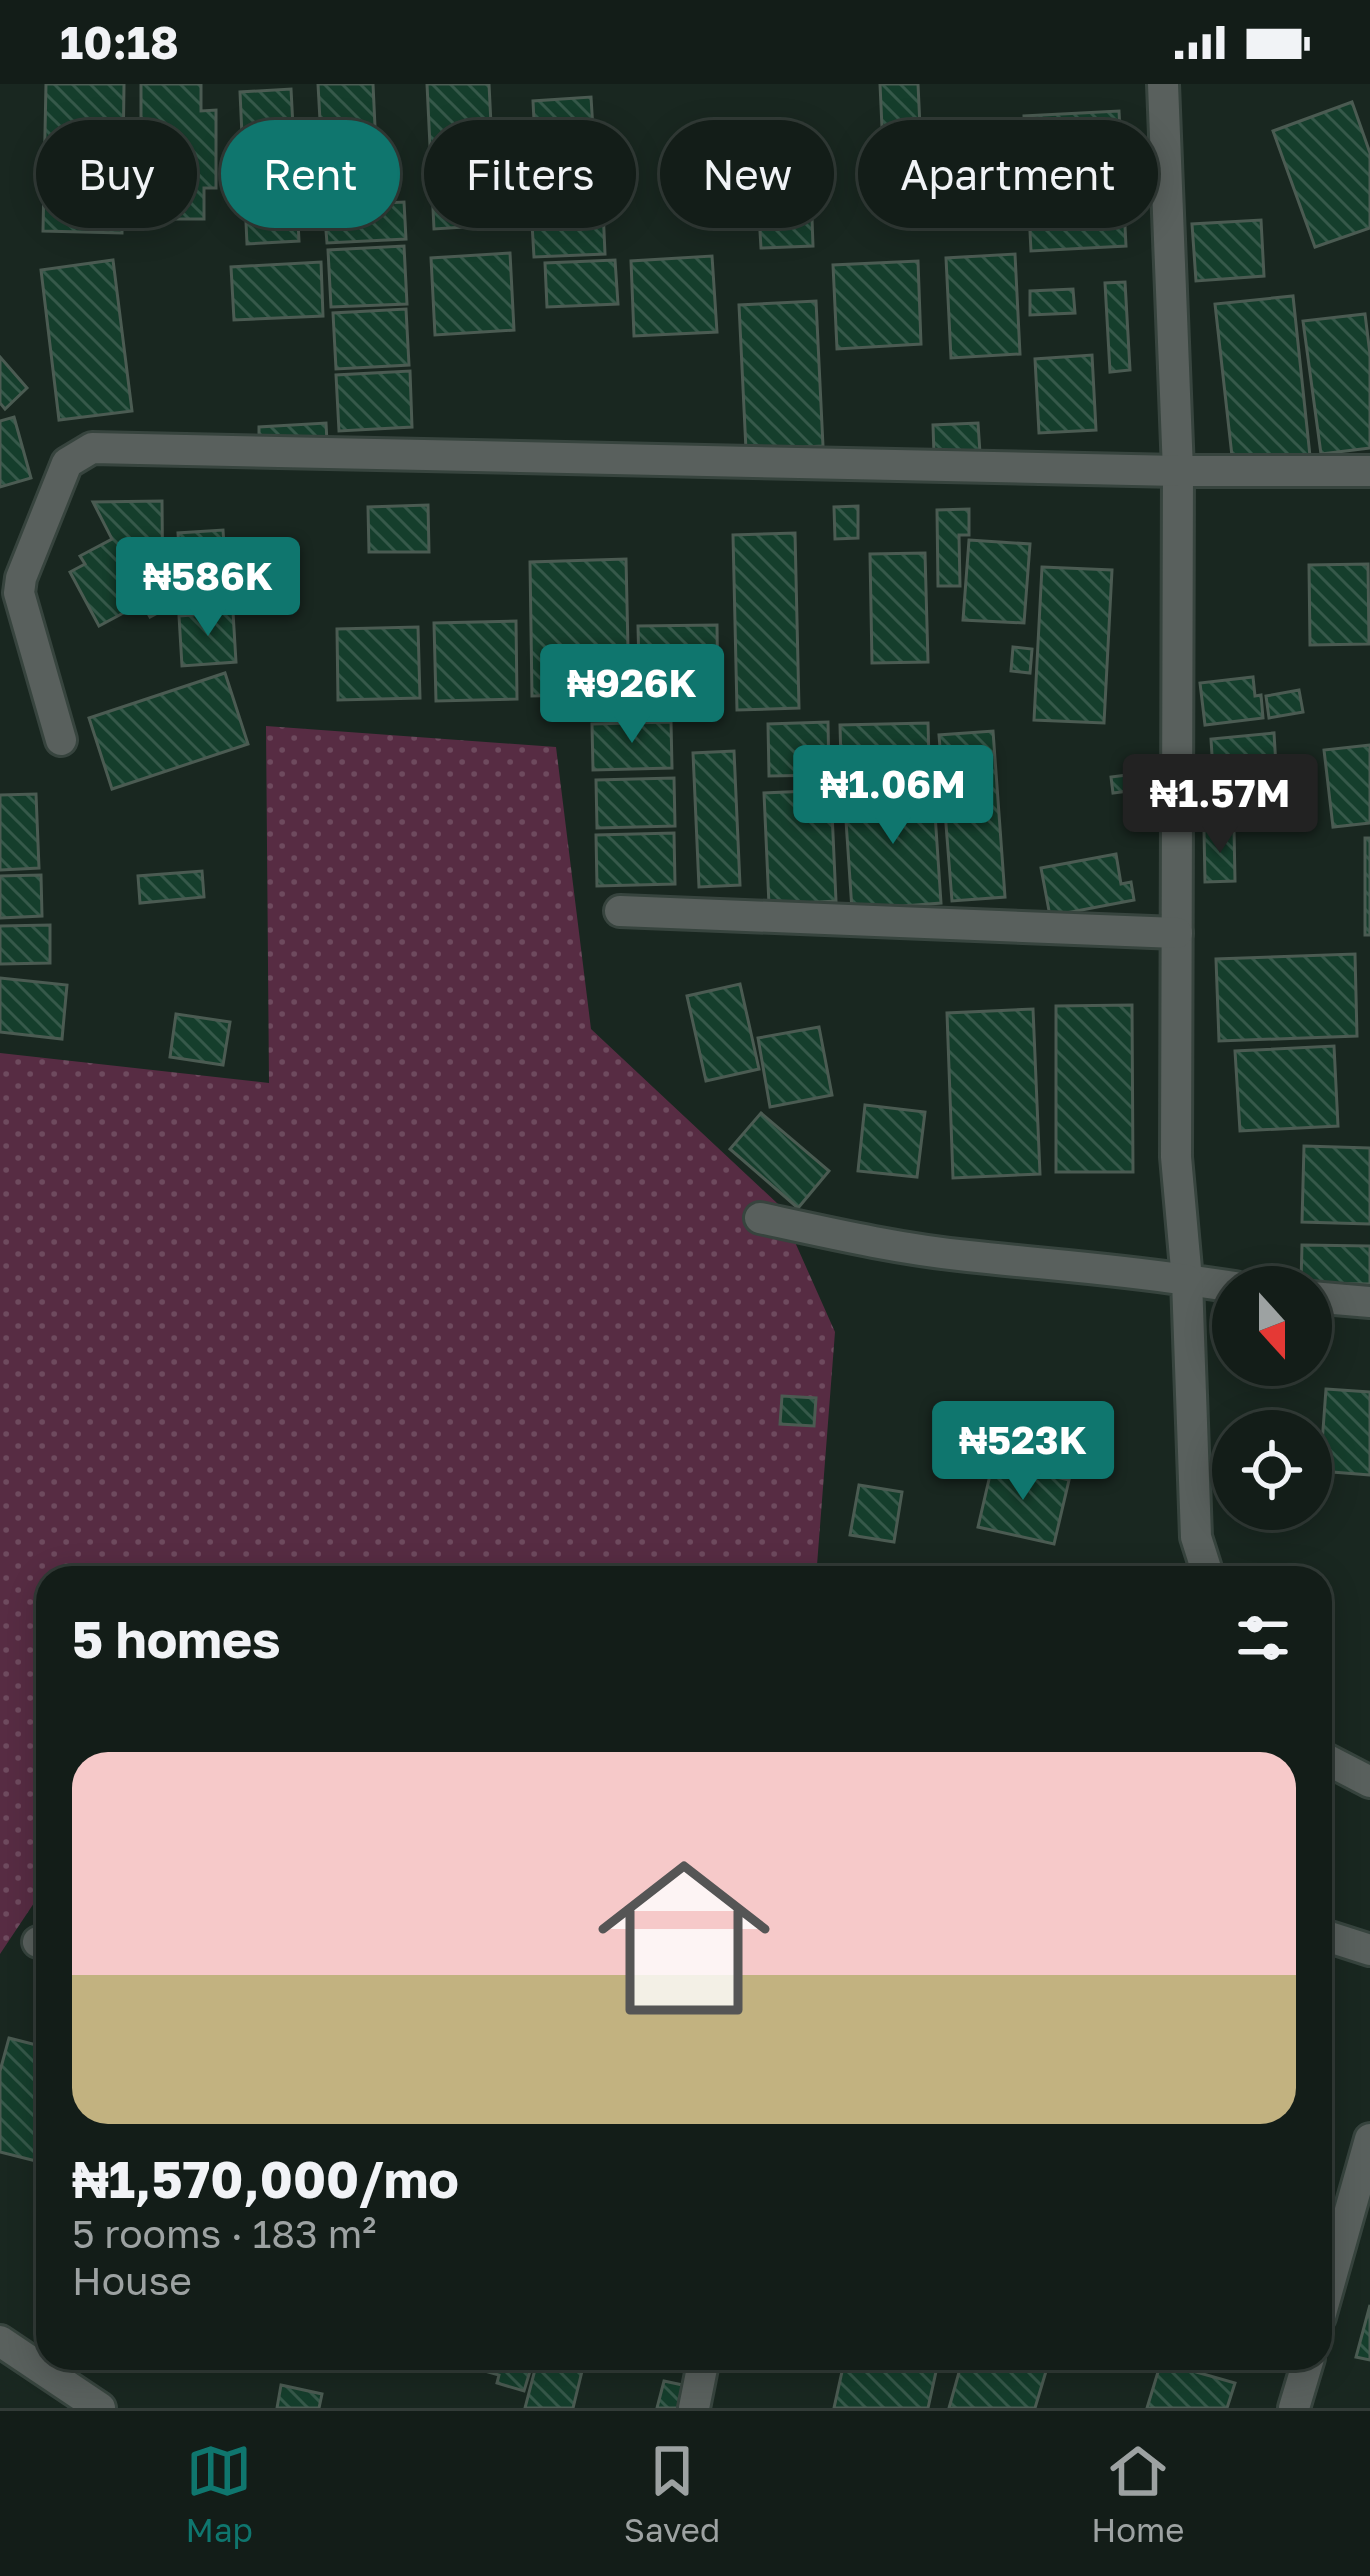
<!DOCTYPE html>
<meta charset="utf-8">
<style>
:root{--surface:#131d18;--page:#202a25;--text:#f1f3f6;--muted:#9da2a2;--line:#323b37;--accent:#0f766e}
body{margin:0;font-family:"Golos Text",sans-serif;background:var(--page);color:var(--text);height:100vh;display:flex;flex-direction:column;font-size:45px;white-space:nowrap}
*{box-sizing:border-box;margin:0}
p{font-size:39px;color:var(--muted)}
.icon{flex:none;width:66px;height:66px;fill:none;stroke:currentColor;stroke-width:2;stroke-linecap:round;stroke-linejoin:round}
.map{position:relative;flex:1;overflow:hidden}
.details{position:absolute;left:36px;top:1482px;width:1296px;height:804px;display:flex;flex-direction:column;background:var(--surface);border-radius:36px;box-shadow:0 6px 30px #0003,0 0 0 3px var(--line)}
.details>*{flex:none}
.hud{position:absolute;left:36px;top:36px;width:1299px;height:108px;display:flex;gap:24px}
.needle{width:78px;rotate:159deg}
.tools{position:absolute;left:1212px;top:1182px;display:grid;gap:24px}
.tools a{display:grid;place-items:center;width:120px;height:120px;border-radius:50%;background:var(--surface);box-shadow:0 6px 30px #0003,0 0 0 3px var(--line);font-size:60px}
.price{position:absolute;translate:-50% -102px;padding:0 27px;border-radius:12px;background:var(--accent);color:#fff;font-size:39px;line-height:78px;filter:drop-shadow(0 3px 6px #0008)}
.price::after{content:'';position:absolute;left:50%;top:72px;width:36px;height:27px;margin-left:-18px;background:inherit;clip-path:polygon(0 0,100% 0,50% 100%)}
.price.current{background:#222;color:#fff}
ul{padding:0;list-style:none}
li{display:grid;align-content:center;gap:24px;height:636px;padding:0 36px}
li+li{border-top:3px solid var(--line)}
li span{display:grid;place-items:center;height:372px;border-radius:36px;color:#555}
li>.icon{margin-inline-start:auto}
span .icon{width:216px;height:216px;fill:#fffc;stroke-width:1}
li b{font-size:51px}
h2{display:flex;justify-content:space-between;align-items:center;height:144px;padding:0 36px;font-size:51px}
.chip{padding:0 42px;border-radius:54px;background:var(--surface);box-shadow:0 6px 30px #0003,0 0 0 3px var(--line);font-size:42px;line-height:108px}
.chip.current{background:var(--accent);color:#fff}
.status{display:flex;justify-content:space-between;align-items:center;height:84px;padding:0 60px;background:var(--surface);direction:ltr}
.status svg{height:33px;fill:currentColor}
.tab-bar{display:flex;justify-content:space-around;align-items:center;height:168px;border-top:3px solid var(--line);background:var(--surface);font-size:33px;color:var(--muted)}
.tab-bar a{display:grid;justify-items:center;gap:6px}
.tab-bar .current{color:var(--accent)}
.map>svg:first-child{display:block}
.grass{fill:url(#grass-dots)}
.building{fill:url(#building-back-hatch);stroke:#4b5b52;stroke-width:3}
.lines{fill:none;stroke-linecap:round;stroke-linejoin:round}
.minor-casing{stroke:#37443e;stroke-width:36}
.minor{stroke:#59605d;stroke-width:30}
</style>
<div class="status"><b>10:18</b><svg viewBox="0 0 49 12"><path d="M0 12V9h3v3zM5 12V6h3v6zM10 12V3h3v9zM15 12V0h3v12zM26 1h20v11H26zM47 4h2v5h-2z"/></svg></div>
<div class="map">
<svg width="1370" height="2324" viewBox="0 0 1370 2324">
<defs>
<pattern id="grass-dots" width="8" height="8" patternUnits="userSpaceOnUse" patternTransform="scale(3)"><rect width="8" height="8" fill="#572c43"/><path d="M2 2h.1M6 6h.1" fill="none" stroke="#6e4a5e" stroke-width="1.8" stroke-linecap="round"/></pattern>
<pattern id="building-back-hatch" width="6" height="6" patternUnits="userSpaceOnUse" patternTransform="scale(3)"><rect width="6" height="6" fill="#153e2c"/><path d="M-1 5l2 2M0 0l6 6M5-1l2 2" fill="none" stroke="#36594a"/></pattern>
</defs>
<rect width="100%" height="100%" fill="#192720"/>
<path class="grass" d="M 266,642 L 556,663 L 591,945 L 778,1120 L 835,1248 L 816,1494 L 48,1494 L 48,1798 L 0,1870 L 0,969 L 269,999 Z"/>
<g class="building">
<path d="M 46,0 L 124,0 L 122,149 L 43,147 Z"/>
<path d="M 141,0 L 201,0 L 201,27 L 216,26 L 216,104 L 204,104 L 204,135 L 141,135 Z"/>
<path d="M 318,0 L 373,0 L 378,107 L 324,109 Z"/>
<path d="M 427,0 L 489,0 L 496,141 L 434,145 Z"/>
<path d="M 880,0 L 918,0 L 923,107 L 885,109 Z"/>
<path d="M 291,5 L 299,157 L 247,160 L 240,8 Z"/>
<path d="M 591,13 L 596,94 L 537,97 L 533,17 Z"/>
<path d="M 1352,18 L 1370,69 L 1370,144 L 1315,163 L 1273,47 Z"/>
<path d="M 1119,27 L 1126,162 L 1031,167 L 1024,32 Z"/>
<path d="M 810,79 L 813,162 L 761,164 L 756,82 Z"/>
<path d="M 602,102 L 605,170 L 534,173 L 530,106 Z"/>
<path d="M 404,118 L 406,155 L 327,159 L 324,122 Z"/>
<path d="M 1261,136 L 1264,192 L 1196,197 L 1192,140 Z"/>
<path d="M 404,162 L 407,220 L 331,223 L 328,166 Z"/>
<path d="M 510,169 L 514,246 L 435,251 L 431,174 Z"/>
<path d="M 1015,170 L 1020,270 L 951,274 L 946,174 Z"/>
<path d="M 712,172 L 717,248 L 634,252 L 631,177 Z"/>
<path d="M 113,176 L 132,327 L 59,336 L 41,186 Z"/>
<path d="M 615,176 L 618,220 L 547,223 L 545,179 Z"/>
<path d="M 918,177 L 921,260 L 837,265 L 833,181 Z"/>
<path d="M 321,178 L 323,232 L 234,236 L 231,183 Z"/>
<path d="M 1125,198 L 1130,286 L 1110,288 L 1105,199 Z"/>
<path d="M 1073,205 L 1075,229 L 1030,231 L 1030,207 Z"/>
<path d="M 1293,212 L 1310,372 L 1233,381 L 1215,220 Z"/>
<path d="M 816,217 L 823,362 L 746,366 L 739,221 Z"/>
<path d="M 406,225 L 409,281 L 336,285 L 333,229 Z"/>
<path d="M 1365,230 L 1370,270 L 1370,364 L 1321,370 L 1303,237 Z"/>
<path d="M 1092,271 L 1096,346 L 1039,349 L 1035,275 Z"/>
<path d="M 0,273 L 27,304 L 5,325 L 0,319 Z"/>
<path d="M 410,287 L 412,343 L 339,347 L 336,291 Z"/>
<path d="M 14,333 L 31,394 L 0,403 L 0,337 Z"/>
<path d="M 326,339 L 327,358 L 259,362 L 259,343 Z"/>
<path d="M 978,339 L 980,369 L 934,371 L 933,341 Z"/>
<path d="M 162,417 L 163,526 L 150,533 L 142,519 L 99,542 L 70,488 L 85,480 L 80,472 L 112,455 L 93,418 Z"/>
<path d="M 428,421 L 429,468 L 369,468 L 368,423 Z"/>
<path d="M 858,422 L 858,454 L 835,455 L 834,423 Z"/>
<path d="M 969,425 L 969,451 L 959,451 L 960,502 L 938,502 L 937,426 Z"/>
<path d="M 223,446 L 228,520 L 183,523 L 178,449 Z"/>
<path d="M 795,449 L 799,624 L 737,626 L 733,451 Z"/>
<path d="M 969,456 L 1030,460 L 1024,539 L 963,536 Z"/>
<path d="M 925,469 L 928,578 L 872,579 L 870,470 Z"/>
<path d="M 626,475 L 629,610 L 532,612 L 530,478 Z"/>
<path d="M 1368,480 L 1369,560 L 1310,561 L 1309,481 Z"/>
<path d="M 1042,483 L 1112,486 L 1104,639 L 1034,636 Z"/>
<path d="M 233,528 L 236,578 L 182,582 L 179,532 Z"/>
<path d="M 516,537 L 517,615 L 436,617 L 434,539 Z"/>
<path d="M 717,541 L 718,623 L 640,624 L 638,542 Z"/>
<path d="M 418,543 L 420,614 L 338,616 L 337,545 Z"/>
<path d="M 1013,563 L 1032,565 L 1030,589 L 1011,587 Z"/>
<path d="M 225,589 L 248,660 L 112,705 L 89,634 Z"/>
<path d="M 1253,593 L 1255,612 L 1261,611 L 1263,634 L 1205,641 L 1200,599 Z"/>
<path d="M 1299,606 L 1303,628 L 1269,634 L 1266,612 Z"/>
<path d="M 671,638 L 672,684 L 593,686 L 592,640 Z"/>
<path d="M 828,638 L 829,691 L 769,692 L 768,640 Z"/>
<path d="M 928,639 L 929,675 L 841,677 L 840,641 Z"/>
<path d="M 993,647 L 1005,813 L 952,817 L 939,651 Z"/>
<path d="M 1274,649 L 1276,682 L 1213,687 L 1211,655 Z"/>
<path d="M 1370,661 L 1370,739 L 1333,743 L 1324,666 Z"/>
<path d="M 734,667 L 740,801 L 699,803 L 693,669 Z"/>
<path d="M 1135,690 L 1137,706 L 1113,709 L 1111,693 Z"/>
<path d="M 674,694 L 675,742 L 597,744 L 596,696 Z"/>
<path d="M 933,700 L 941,819 L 852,826 L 844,707 Z"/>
<path d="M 831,706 L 836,817 L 769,821 L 764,709 Z"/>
<path d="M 1229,709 L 1230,725 L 1236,725 L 1236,737 L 1205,738 L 1205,710 Z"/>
<path d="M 36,710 L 39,784 L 0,786 L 0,711 Z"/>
<path d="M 1234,745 L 1235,797 L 1205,798 L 1204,746 Z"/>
<path d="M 674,749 L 675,800 L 597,802 L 596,751 Z"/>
<rect x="1365" y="754" width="5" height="97"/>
<path d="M 1116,770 L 1121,800 L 1131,798 L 1134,816 L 1050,832 L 1041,784 Z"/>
<path d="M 202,787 L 204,813 L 140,819 L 138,792 Z"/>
<path d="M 41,791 L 42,832 L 0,834 L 0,792 Z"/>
<path d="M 50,841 L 50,879 L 0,880 L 0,842 Z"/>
<path d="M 1355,870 L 1357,952 L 1219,957 L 1216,875 Z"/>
<path d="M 0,894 L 67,901 L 62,955 L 0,948 Z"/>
<path d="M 740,900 L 759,985 L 706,997 L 687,912 Z"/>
<path d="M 1132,921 L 1133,1088 L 1056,1088 L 1056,922 Z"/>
<path d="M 1033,925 L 1040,1090 L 953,1094 L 947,929 Z"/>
<path d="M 176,930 L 230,938 L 223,981 L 170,973 Z"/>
<path d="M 819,943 L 832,1011 L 770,1023 L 758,954 Z"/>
<path d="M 1334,962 L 1338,1042 L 1240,1047 L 1235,967 Z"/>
<path d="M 865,1021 L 925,1028 L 917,1093 L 858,1087 Z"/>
<path d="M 761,1029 L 829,1087 L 798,1124 L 730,1065 Z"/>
<path d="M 1304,1062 L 1370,1064 L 1370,1140 L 1302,1138 Z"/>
<path d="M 1302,1161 L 1370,1162 L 1370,1200 L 1301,1199 Z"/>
<path d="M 1326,1305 L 1370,1308 L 1370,1391 L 1320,1387 Z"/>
<path d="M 782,1312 L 816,1314 L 814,1342 L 780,1340 Z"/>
<path d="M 993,1378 L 1069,1396 L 1054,1460 L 978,1443 Z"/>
<path d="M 859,1401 L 902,1408 L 894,1458 L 850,1451 Z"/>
<path d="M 9,1954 L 48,1964 L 48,2080 L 0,2068 L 0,1987 Z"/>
<path d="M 1370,2221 L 1370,2276 L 1356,2273 Z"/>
<path d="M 439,2274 L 534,2274 L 524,2307 L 497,2299 L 499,2291 Z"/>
<path d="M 538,2274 L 585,2275 L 573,2324 L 525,2324 Z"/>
<path d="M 845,2274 L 939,2274 L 928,2324 L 834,2324 Z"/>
<path d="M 963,2274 L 1050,2274 L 1035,2324 L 949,2324 Z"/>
<path d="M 1161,2278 L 1235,2299 L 1227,2324 L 1147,2324 Z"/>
<path d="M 664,2297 L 687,2302 L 681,2324 L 657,2324 Z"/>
<path d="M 281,2301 L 322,2310 L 319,2324 L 277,2324 Z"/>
</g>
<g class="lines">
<defs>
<g id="minor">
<path d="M 1163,0 L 1178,387 L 1176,1073 L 1187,1196 L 1235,1203"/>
<path d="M 61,656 L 19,509 L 21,494 L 67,379 L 92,364 L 1178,387 L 1370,387"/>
<path d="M 620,827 L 1177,849"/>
<path d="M 760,1134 C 829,1149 898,1165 968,1172 C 1042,1180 1114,1185 1187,1196 L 1196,1453 L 1209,1494"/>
<path d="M 1311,1213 L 1370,1218"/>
<path d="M 1320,1672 L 1370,1698"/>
<path d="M 1320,1850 L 1370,1866"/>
<path d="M 38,1858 L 48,1861"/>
<path d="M 1320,2233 L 1370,2055"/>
<path d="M 0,2257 L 100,2324"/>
<path d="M 694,2324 L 704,2274"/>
<path d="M 1294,2324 L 1309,2274"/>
</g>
</defs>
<use href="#minor" class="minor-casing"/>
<use href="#minor" class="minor"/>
</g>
</svg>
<div class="tools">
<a><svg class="needle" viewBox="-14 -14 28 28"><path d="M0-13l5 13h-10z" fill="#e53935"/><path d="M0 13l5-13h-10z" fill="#9da2a2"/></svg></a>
<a><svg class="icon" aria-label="locate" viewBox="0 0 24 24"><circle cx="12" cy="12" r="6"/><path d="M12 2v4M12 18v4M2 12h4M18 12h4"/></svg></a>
</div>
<b class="price" style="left:208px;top:555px">₦586K</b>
<b class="price" style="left:632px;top:662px">₦926K</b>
<b class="price" style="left:893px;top:763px">₦1.06M</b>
<b class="price current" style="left:1220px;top:772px">₦1.57M</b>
<b class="price" style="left:1023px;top:1419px">₦523K</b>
<div class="hud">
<a class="chip">Buy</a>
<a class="chip current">Rent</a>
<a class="chip">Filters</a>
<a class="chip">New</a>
<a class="chip">Apartment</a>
</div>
<section class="details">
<h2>5 homes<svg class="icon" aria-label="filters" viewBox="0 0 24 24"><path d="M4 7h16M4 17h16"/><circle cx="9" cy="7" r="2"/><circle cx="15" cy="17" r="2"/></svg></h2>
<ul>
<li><span style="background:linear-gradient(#f6c9c9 60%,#c2b280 0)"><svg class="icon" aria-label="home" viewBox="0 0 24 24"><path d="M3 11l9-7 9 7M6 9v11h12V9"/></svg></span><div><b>₦1,570,000/mo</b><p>5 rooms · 183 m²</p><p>House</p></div></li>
</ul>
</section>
</div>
<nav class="tab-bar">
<a class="current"><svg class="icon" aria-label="map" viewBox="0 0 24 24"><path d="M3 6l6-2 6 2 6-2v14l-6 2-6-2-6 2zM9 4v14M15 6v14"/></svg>Map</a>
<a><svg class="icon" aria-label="saved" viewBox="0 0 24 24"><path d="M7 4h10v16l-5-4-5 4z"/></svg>Saved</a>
<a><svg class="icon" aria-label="home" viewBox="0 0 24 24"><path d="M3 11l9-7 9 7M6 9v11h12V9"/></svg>Home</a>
</nav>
